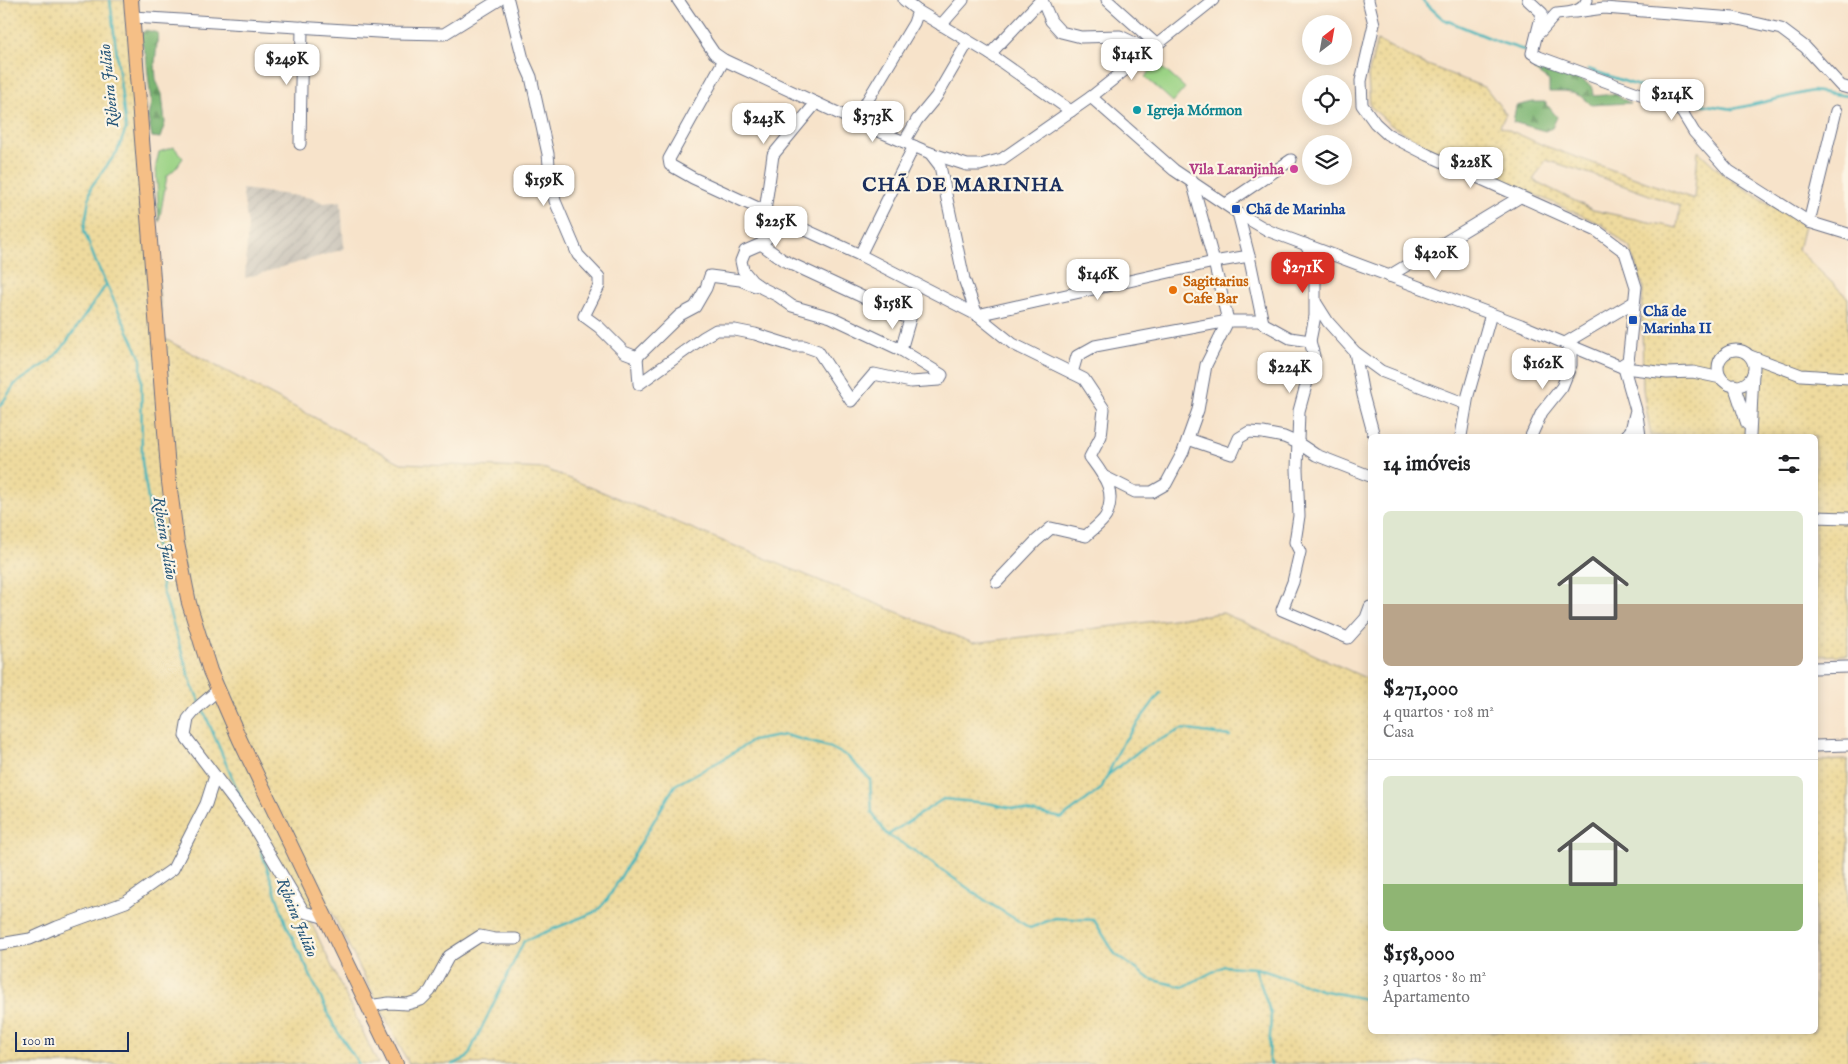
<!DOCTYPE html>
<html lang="pt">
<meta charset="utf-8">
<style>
:root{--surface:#fff;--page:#f2f2f2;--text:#202124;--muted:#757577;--line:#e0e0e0;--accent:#d93025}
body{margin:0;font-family:"IM FELL English",serif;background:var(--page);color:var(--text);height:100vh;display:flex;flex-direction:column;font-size:19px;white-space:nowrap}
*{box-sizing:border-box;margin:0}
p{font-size:16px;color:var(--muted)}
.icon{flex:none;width:28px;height:28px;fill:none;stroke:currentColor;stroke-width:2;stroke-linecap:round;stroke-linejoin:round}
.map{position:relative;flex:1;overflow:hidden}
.details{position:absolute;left:1368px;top:434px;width:450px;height:600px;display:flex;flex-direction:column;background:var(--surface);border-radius:8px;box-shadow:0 2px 12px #0003}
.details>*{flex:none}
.needle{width:32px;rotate:31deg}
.buttons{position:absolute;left:1302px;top:15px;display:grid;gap:10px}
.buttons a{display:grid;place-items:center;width:50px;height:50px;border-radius:50%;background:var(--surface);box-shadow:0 2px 12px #0003;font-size:25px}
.scale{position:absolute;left:15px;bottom:12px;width:114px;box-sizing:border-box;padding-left:5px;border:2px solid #1b2f5e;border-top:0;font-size:14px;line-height:18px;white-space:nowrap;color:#1b2f5e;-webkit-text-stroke:4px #fcf5e5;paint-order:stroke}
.price{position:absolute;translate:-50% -42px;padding:0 11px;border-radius:10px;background:#fff;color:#222;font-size:16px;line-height:32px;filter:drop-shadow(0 1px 2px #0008)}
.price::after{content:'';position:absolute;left:50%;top:30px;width:15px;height:11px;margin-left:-8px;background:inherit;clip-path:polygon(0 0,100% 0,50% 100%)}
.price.on{background:var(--accent);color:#fff}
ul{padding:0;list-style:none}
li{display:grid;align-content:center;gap:10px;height:265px;padding:0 15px}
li+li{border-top:1px solid var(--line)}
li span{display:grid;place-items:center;height:155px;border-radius:8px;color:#555}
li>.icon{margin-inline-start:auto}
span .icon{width:90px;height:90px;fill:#fffc;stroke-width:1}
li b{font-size:21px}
h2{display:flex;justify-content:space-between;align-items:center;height:60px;padding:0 15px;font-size:21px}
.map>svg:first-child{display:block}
.industrial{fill:url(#industrial-furrows)}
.green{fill:#9bd385;stroke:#5b8172}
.forest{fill:url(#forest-firs);stroke:#4c7268}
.sand{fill:url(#sand-dots);stroke:#84847e;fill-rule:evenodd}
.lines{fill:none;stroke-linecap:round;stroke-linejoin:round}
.stream{stroke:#44b5bb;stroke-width:2.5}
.minor-casing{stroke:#686e84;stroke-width:13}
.major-casing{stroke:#686e84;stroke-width:16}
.minor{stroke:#fff;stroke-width:11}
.major{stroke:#f5bf86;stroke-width:14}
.culture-dot{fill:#0f9aa8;stroke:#fcf5e5;stroke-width:2}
.hotel-dot{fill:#d1479c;stroke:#fcf5e5;stroke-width:2}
.transit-dot{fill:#1a4fb4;stroke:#fcf5e5;stroke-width:2}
.food-dot{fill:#e8710a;stroke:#fcf5e5;stroke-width:2}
.labels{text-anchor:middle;stroke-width:4.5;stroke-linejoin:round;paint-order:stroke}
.culture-label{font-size:15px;font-weight:bold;fill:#0d838f;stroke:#fcf5e5;text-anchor:start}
.hotel-label{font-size:15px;font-weight:bold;fill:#b23c85;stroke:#fcf5e5;text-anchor:end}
.transit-label{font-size:15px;font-weight:bold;fill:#164399;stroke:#fcf5e5;text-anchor:start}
.food-label{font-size:15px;font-weight:bold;fill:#c56008;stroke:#fcf5e5;text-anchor:start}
.water-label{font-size:16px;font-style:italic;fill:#27577a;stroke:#fcf5e5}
.district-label{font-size:20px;font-weight:bold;letter-spacing:1px;fill:#1b2f5e;stroke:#fcf5e5}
</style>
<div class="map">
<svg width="1848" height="1064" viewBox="0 0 1848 1064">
<defs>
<pattern id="industrial-furrows" width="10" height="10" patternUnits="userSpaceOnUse" patternTransform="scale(1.25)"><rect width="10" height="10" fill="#c9c3b8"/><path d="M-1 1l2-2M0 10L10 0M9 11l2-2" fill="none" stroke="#aca8a1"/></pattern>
<pattern id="forest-firs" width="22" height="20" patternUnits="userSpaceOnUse" patternTransform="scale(1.25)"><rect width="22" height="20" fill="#7cb572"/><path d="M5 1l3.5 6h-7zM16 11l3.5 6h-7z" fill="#659461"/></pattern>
<pattern id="sand-dots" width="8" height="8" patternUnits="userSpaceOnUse" patternTransform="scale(1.25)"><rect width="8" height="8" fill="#eeda9e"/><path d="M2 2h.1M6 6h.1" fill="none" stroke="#ccbb8a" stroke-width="1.8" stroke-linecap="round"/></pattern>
</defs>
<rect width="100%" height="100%" fill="#fcf5e5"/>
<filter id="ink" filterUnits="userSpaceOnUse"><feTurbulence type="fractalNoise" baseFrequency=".02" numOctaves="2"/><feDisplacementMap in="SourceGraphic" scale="10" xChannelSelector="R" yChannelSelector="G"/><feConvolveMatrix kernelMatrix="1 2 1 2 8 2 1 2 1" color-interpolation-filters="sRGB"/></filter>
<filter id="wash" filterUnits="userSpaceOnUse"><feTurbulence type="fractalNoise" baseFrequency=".0096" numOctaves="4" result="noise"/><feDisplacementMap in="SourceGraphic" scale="20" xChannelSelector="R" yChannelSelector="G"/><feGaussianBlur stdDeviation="1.12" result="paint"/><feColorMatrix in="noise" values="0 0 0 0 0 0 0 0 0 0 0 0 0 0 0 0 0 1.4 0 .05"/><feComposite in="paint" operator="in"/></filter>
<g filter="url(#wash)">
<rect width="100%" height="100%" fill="#f7e3ca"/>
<path class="industrial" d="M 242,189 L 313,198 L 324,203 L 341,201 L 344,249 L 245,278 L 248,225 Z"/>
<g class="green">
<path d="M 1157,63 L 1185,88 L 1173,102 L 1145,77 Z"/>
<path d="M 174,147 L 183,158 L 176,168 L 167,176 L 159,222 L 156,165 L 159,152 Z"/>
</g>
<g class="forest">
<path d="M 146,30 L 158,33 L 155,64 L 156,80 L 162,94 L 165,123 L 160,138 L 152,137 L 148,117 L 151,102 L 146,55 L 139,35 Z"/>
<path d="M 1534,64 L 1582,80 L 1591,86 L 1594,96 L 1615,94 L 1630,103 L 1591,105 C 1579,91 1567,92 1549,92 L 1549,81 L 1535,71 Z"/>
<path d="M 1533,102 L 1545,102 L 1557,117 L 1552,128 L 1545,131 L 1513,122 L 1516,106 Z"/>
</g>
<g class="sand">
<path d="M 0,0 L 137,0 L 163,338 L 401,463 L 546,469 L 973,643 L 1223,613 L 1370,680 L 1370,1031 L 1815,1031 L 1815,761 L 1848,760 L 1848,1064 L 409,1064 L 330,909 L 309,918 L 378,1064 L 0,1064 Z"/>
<path d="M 1377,40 L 1415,60 L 1486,88 L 1506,114 L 1500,126 L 1545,146 L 1694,199 L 1698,151 L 1725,176 L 1804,226 L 1798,250 L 1848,298 L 1848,655 L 1815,656 L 1815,436 L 1651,436 L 1643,389 L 1642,317 L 1643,286 L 1630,248 L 1603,225 L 1432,149 L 1391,125 L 1370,106 L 1368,76 ZM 1546,160 L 1594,175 L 1680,206 L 1677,228 L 1593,210 L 1533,180 Z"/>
</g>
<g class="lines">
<g class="stream">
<path d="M 110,0 L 126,129 L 117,152 L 91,187 L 84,230 L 95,260 L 141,359 L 142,462 L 163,591 L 192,686 L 200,702"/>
<path d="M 1422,0 L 1443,19 L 1502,43 L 1530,52"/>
<path d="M 1588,69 L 1686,102 L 1733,109 L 1812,91 L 1848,96"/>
<path d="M 0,406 L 15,384 L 50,361 L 63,347 L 106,285"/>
<path d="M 202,707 L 245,808"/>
<path d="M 1108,775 L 1143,748 L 1182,729 L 1230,736"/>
<path d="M 888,835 L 943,799 L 987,803 L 1062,818 L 1101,789 L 1122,744 L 1160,693"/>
<path d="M 261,850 L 286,924 L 335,1028 L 359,1064"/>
<path d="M 1256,968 L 1321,990 L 1370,1000"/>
<path d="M 453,1064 L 467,1058 L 524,941 L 597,911 L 607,900 L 675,785 L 720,761 L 752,741 L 785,735 L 829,747 L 847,756 L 870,779 L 872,813 L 887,835 L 909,847 L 989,903 L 1030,928 L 1055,918 L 1094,920 L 1115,954 L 1150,979 L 1183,987 L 1224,966 L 1255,968 L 1271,1014 L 1269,1059 L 1271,1064"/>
</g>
</g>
</g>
<g filter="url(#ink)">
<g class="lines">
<defs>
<g id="minor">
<path d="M 508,0 L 523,59 L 531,77 L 548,154 L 550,176 L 555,201 L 578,255 L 599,277 L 599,286 L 584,316 L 599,327 L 624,352 L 637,357"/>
<path d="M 678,0 L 714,53 L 724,60 L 855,121 L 930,153 L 967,165 L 980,165 L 1002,159 L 1091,97 L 1213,0"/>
<path d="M 1042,0 L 1051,21 L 1061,32 L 1081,37 L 1120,36 L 1149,50"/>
<path d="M 1107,0 L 1156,44"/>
<path d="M 1368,0 L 1374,24 L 1361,81 L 1362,105 L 1375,123 L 1387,134 L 1428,155 L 1597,231 L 1625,252 L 1636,287 L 1629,353 L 1628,361 L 1620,366"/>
<path d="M 1528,0 L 1542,13 L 1532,53 L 1539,57 L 1673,106 L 1682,112 L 1694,132 L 1729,171 L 1809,222 L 1848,234"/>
<path d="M 918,11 L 990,54 L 1071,111"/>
<path d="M 1575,12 L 1604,8 L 1734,18 L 1781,29 L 1805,47 L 1841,86 L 1848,88"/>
<path d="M 133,17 L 394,33 L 444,34 L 499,0"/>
<path d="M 941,25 L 963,0"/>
<path d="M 1540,32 L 1556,14 C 1567,13 1583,13 1587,0"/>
<path d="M 990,54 L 1041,0"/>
<path d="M 724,60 L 669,159 L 670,165 L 693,178 L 860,255 L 977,315 L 964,279 L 940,166 L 930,153"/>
<path d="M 1091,97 L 1174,170 L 1238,213 L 1269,231 L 1521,325 L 1624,368 L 1667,373 L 1693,372 L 1721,378"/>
<path d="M 855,121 L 914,23 L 918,11 L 904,0"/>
<path d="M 904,142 L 917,120 L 936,97 L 968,42"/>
<path d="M 300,144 L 302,27"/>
<path d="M 1192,181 L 1214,262 L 1249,256 L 1238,213"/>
<path d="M 1226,204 L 1291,160"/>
<path d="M 765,211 L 773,155 L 816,103"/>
<path d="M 1809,222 L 1836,111"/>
<path d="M 761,244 L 783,260 L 910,319 L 901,350 L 831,317 L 792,306 L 778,296 L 762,288 L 752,281 L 743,270 L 741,261 L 745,251 L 761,244 L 777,228 L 782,218"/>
<path d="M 1305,244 L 1315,261 L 1315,316 L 1310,341"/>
<path d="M 860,255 L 914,146"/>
<path d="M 1249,256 L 1263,323"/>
<path d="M 1389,276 L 1520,197"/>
<path d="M 1316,303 L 1328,322 L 1355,352 L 1381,371 L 1466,404"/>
<path d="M 977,315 L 1214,262 L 1228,321 L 1095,346 L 1077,356 L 1072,373"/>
<path d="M 977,315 L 1013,344 L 1084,379 L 1104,409 L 1101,436 L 1090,457 C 1104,476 1117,491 1106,516 C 1102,523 1092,530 1086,536 L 1051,528 L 1036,541 L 997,582"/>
<path d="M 1565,343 L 1634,302"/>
<circle cx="1736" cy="368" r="18"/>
<path d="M 1355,352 L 1363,395 L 1374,436"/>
<path d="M 1750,356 L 1801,375 L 1848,378"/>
<path d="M 637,357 L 639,384 L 704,337 L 716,330 L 735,330 L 755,334 L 793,346 L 804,346 L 818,351 L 851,401 L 874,374 L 911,382 L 939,380 L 942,375 L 901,350"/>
<path d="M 637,357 L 680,315 L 695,307 L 706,288 L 710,276 L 740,280 L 755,286"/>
<path d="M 1624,368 L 1636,410 L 1631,430 L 1626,436"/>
<path d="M 1734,385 L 1747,424"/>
<path d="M 1637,415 L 1640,436"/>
<path d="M 1461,436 L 1468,395 L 1491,314"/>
<path d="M 1531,436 L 1542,412 L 1562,387 L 1571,365 L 1571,346"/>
<path d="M 1750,436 L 1753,373"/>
<path d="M 1188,439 L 1232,454 L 1239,438 L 1249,432 L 1263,433 L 1284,437 L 1298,443 L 1316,455 L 1370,476"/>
<path d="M 1103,476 L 1135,492 L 1152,492 L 1166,484 L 1183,452 L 1198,410 L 1206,365 L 1228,321 L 1259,321 L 1290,338 L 1310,341 L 1314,356 L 1299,411 L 1297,469 L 1299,516 L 1295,542 L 1300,552 L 1293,582 L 1282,610 L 1348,638 L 1366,618 L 1370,607"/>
<path d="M 1815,517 L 1848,518"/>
<path d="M 1815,668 L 1848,667"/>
<path d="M 218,690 L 197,708 L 188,719 L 185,736 L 253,826 L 304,912 L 326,918"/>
<path d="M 1815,746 L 1848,745"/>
<path d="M 0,944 L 30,939 L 57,927 L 126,902 L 173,869 L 206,804 L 215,776"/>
<path d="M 368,1006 L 389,1003 L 407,1004 L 421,1000 L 430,991 L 449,956 L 480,936 L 495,939 L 516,939"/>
</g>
<path id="major" d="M 131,0 L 169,482 L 177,543 L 189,603 L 210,671 L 240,740 L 396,1064"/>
</defs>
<use href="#minor" class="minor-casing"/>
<use href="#major" class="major-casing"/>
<use href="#minor" class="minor"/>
<use href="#major" class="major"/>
</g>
</g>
<circle class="culture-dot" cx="1137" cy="110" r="5"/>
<circle class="hotel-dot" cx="1294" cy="169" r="5"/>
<g class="transit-dot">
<rect x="1231" y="204" width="10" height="10" rx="2.5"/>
<rect x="1628" y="315" width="10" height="10" rx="2.5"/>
</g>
<circle class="food-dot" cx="1173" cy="290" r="5"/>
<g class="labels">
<g class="culture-label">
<text x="1147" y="115">Igreja Mórmon</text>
</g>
<g class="hotel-label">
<text x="1284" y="174">Vila Laranjinha</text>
</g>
<g class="transit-label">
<text x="1246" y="214">Chã de Marinha</text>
<text x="1643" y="316">Chã de<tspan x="1643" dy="17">Marinha II</tspan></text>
</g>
<g class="food-label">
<text x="1183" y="286">Sagittarius<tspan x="1183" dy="17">Cafe Bar</tspan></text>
</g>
<g class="water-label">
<text transform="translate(108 86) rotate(-96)" y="6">Ribeira Julião</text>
<text transform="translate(166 538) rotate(81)" y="6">Ribeira Julião</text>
<text transform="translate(298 917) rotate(68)" y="6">Ribeira Julião</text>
</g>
<g class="district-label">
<text x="963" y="191">CHÃ DE MARINHA</text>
</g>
</g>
</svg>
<div class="buttons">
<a><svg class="needle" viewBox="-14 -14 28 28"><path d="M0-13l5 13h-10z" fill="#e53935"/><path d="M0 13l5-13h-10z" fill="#757577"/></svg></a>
<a><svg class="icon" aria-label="locate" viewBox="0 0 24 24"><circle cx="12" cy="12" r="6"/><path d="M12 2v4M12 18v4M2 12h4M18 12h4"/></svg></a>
<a><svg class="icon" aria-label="layers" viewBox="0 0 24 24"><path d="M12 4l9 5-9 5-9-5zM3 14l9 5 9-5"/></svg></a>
</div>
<div class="scale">100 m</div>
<b class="price" style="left:1132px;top:81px">$141K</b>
<b class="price" style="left:287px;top:86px">$249K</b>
<b class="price" style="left:1672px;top:121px">$214K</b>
<b class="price" style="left:873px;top:143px">$373K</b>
<b class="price" style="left:764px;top:145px">$243K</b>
<b class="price" style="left:1471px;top:189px">$228K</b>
<b class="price" style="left:544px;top:207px">$159K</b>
<b class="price" style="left:776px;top:248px">$225K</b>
<b class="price" style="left:1436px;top:280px">$420K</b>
<b class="price on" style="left:1303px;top:294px">$271K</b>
<b class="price" style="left:1098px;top:301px">$146K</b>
<b class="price" style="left:893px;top:330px">$158K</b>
<b class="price" style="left:1543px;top:390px">$162K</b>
<b class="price" style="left:1290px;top:394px">$224K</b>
<section class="details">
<h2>14 imóveis<svg class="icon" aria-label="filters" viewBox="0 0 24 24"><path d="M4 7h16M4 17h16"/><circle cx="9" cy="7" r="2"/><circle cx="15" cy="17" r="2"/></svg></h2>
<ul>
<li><span style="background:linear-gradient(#dfe7d0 60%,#b9a48a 0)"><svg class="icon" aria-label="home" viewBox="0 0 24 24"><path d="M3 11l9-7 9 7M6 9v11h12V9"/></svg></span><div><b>$271,000</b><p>4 quartos · 108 m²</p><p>Casa</p></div></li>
<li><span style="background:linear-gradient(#dfe7d0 70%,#8fb573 0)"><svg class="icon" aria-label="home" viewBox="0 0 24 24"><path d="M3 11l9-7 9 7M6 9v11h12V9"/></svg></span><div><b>$158,000</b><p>3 quartos · 80 m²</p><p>Apartamento</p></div></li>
</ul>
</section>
</div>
